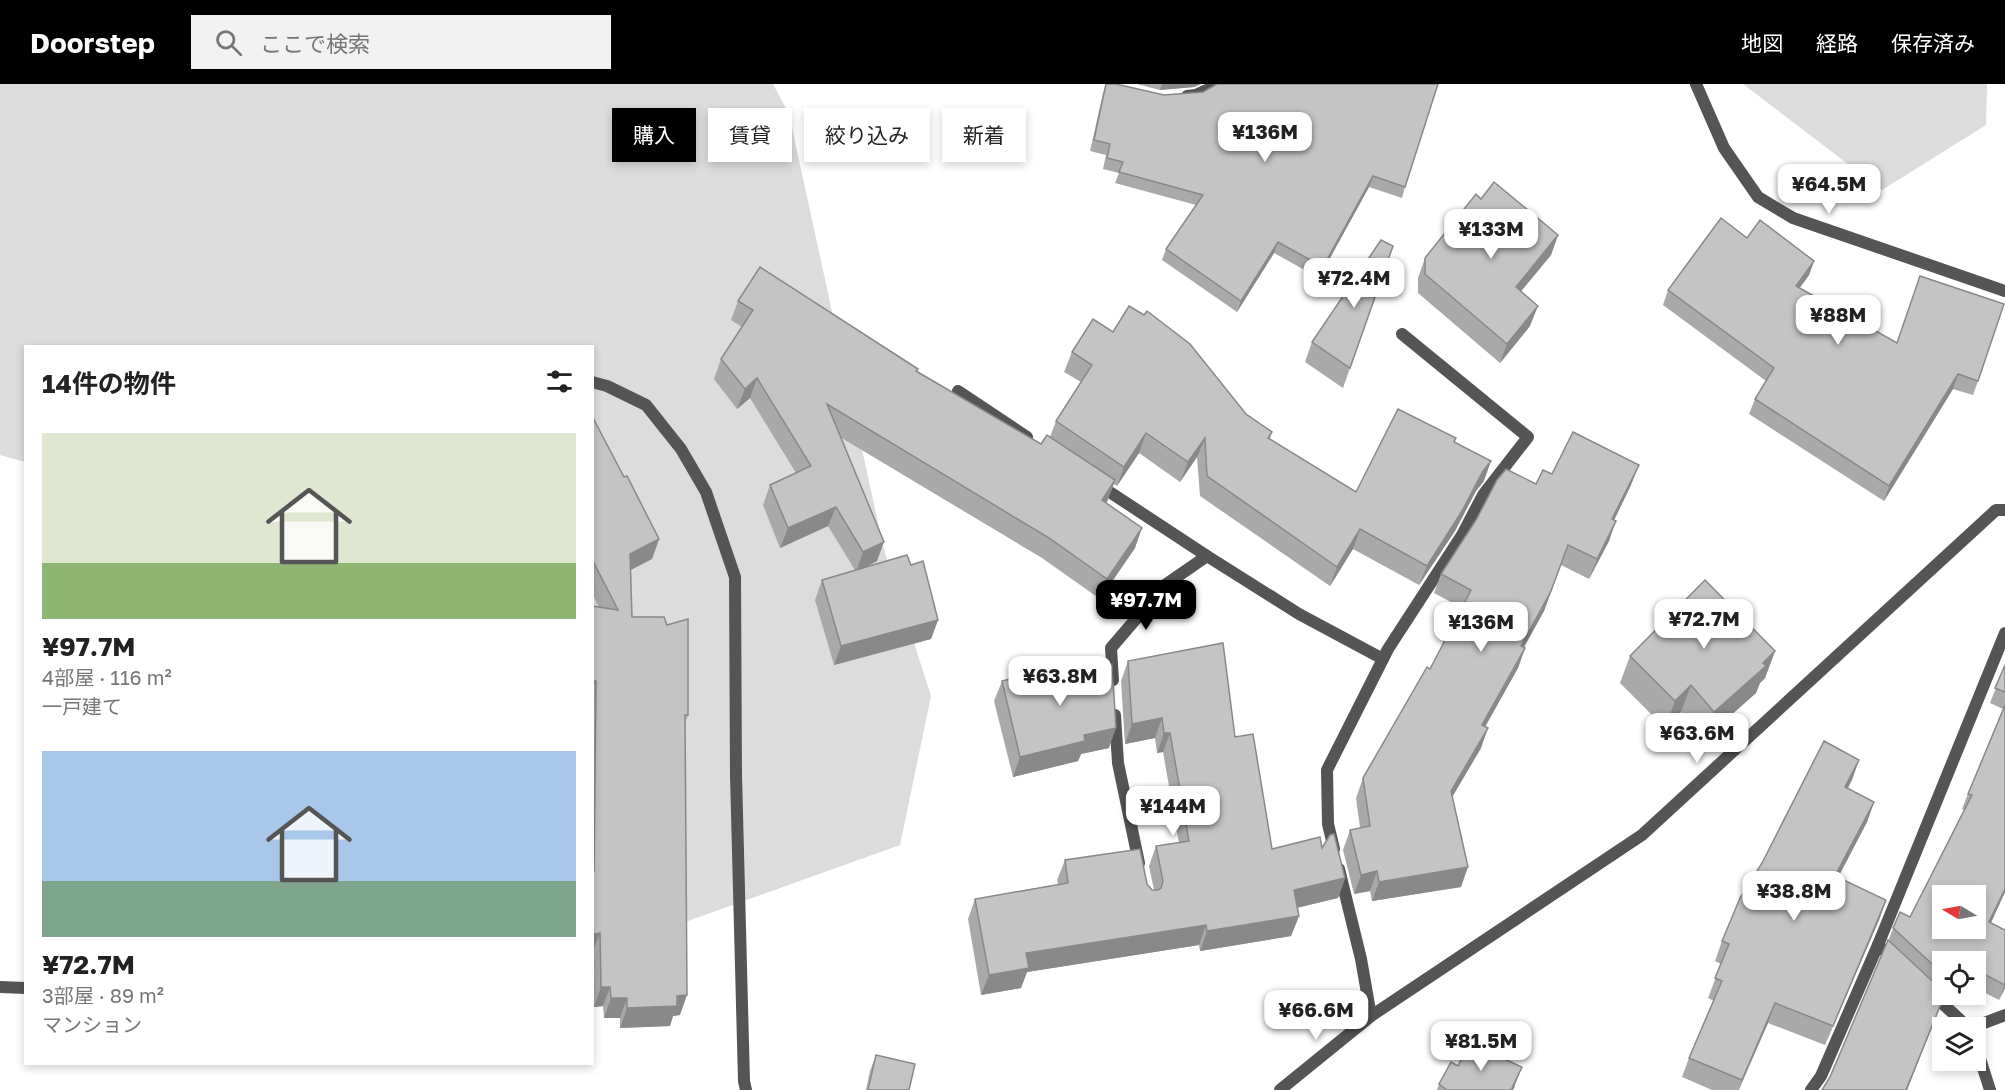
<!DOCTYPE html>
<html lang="ja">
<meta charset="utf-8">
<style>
:root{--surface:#fff;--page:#f2f2f2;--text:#222;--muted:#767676;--accent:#000}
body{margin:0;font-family:"Golos Text","Noto Sans JP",sans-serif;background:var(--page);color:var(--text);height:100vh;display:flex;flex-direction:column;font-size:22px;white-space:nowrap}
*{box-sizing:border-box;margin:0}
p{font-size:20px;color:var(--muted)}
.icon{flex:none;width:33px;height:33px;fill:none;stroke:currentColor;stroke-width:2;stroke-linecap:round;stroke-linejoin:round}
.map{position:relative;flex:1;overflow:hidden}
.panel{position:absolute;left:24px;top:261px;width:570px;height:720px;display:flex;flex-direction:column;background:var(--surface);border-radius:0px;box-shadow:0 3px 9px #0003}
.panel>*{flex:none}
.top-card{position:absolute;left:612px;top:24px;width:570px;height:54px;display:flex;gap:12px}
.needle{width:39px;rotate:280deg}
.fabs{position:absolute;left:1932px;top:801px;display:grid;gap:12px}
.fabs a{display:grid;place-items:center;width:54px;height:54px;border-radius:0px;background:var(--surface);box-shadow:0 3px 9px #0003;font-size:30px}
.price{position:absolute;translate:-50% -51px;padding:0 14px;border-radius:12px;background:#fff;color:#222;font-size:20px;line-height:39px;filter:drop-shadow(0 2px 3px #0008)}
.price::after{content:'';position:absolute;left:50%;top:36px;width:18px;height:14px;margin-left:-9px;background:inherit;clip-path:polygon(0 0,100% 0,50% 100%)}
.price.current{background:var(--accent);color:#fff}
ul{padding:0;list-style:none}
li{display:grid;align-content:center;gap:12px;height:318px;padding:0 18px}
li span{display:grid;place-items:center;height:186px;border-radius:0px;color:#555}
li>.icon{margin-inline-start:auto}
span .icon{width:108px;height:108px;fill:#fffc;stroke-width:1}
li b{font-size:26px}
h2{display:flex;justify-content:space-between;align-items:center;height:72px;padding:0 18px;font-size:26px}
.chip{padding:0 21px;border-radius:0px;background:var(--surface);box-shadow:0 3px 9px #0003;font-size:21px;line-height:54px}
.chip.current{background:var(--accent);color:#fff}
header{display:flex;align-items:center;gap:36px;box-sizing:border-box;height:84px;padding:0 30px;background:var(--accent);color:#fff}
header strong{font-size:28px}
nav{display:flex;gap:33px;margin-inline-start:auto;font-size:21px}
.search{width:420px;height:54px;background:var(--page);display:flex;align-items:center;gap:15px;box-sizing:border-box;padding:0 21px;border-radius:0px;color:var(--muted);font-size:22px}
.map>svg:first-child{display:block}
.green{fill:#dcdcdc}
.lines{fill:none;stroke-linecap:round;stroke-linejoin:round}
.service{stroke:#555;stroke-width:12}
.minor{stroke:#555;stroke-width:12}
.wall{fill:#a9a9a9}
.shaded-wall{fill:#898989}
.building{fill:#c4c4c4;stroke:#898989;stroke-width:1.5;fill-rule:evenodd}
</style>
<header>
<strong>Doorstep</strong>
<div class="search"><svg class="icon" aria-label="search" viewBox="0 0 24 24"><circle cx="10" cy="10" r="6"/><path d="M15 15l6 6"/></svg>ここで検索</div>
<nav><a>地図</a><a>経路</a><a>保存済み</a></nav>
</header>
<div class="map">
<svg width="2005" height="1006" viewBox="0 0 2005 1006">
<rect width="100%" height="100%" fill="#fff"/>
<g class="green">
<path d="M 0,0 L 773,0 L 789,30 L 883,462 L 931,612 L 900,761 L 593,871 L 592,262 L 26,262 L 25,378 L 0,371 Z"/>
<path d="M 1743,0 L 1987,0 L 1986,41 L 1882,106 Z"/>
</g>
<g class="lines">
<path class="service" d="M 1811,1006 L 1821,992 L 1878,861"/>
<g class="minor">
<path d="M 1696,0 L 1724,64 L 1758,113 L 1793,134 L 2005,207"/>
<path d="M 1187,12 L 1196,11 L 1219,0"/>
<path d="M 592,298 L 607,302 L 646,321 L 681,365 L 706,408 L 735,493 L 736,691 L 744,997 L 746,1006"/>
<path d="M 958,307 L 1027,353"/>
<path d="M 1099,401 L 1207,472"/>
<path d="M 1113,596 L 1111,564 L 1165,501 L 1207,472 L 1299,530 L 1383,575"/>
<path d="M 1115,631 L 1118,679 L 1139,779"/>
<path d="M 1334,765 L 1328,740 L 1327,686 L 1388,565 L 1462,451 L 1483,411 L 1528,353 L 1402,250"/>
<path d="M 1339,785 L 1361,875 L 1371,932"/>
<path d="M 1895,876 L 1878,861 L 2005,549"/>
<path d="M 0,903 L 26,904"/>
<path d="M 1930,908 L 1969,944"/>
<path d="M 1971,944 L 2005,931"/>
<path d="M 1976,962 L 1990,1006"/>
<path d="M 1280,1006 L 1371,932 L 1642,751 L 1996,426 L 2005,426"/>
</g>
</g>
<g class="wall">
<path d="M 1106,0 L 1164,11 L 1203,8 L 1405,103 L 1402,114 L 1369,103 L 1319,194 L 1274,169 L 1237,228 L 1162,176 L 1166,165 L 1196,121 L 1115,99 L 1119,89 L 1103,85 L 1106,71 L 1090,67 L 1103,9 Z"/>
<path d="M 1137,0 L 1201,0 L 1194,3 L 1160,6 Z"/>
<path d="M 1481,115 L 1558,151 L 1551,171 L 1521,207 L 1530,242 L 1500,279 L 1418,209 L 1418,194 L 1425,174 Z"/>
<path d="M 1747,154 L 1814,177 L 1809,191 L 1799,205 L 1897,259 L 1978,297 L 1973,311 L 1953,305 L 1884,417 L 1749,330 L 1755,315 L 1766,297 L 1663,221 L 1668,206 Z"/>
<path d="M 1393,162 L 1343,304 L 1305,278 L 1312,258 Z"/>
<path d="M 738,217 L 916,288 L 1041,360 L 1050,353 L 1056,337 L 1081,298 L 1064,288 L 1072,268 L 1113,248 L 1246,330 L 1272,348 L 1270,355 L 1356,408 L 1456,354 L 1454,359 L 1484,397 L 1476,407 L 1455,447 L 1419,501 L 1353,465 L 1330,502 L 1200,412 L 1197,373 L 1180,398 L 1139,369 L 1117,402 L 1114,400 L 1106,419 L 1135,464 L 1100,515 L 1042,474 L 840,353 L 877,477 L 865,484 L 911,481 L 938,536 L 931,555 L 834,581 L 815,516 L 822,496 L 855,486 L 828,442 L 780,464 L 763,421 L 770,401 L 796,389 L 750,314 L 737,325 L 714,295 L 721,275 L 742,243 L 731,236 Z"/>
<path d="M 592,332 L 624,393 L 659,455 L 652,475 L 630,486 L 632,533 L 688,631 L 685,639 L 680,931 L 673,932 L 670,942 L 620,944 L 620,934 L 604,934 L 603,922 L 594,923 L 592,872 L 592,522 L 599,523 L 592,509 Z"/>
<path d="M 1552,390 L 1631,401 L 1614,436 L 1609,457 L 1589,495 L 1561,481 L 1544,527 L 1524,563 L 1525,564 L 1518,584 L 1485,642 L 1481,664 L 1452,713 L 1461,803 L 1372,817 L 1370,807 L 1354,810 L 1343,766 L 1350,746 L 1360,744 L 1356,714 L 1363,694 L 1430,585 L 1462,524 L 1434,509 L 1441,490 L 1536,400 Z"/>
<path d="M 1775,567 L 1765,594 L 1760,599 L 1756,609 L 1704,655 L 1681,628 L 1665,644 L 1620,599 L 1630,572 Z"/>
<path d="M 1128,577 L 1235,653 L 1272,765 L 1322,764 L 1345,794 L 1338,814 L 1297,824 L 1299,832 L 1291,852 L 1200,867 L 1199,861 L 1027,888 L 1021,904 L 981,911 L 968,835 L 975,815 L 1058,800 L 1057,796 L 1065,776 L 1147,800 L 1152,806 L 1154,806 L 1149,782 L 1156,762 L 1179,759 L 1163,668 L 1157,669 L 1155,654 L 1125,660 L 1121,597 Z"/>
<path d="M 2005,581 L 2005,808 L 1991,839 L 2005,846 L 2005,904 L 1999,916 L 1976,904 L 1976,878 L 1942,878 L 1942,910 L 1945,910 L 1907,1006 L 1822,1006 L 1830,993 L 1888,857 L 1900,828 L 1910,833 L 1964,726 L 1962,725 L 1968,710 L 2003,625 L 1990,619 Z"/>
<path d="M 1069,589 L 1109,664 L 1081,670 L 1078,677 L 1013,693 L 994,617 L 1002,597 Z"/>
<path d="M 1859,676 L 1848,704 L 1874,718 L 1867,738 L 1838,794 L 1886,816 L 1879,836 L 1825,961 L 1768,939 L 1739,1006 L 1712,1006 L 1682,993 L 1689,974 L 1714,917 L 1708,914 L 1721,880 L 1715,877 L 1722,857 Z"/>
<path d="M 876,971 L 909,1006 L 866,1006 L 870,987 Z"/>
<path d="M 1458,982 L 1515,1002 L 1513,1006 L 1437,1006 L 1439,1000 Z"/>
</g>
<g class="shaded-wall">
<path d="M 1162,0 L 1201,0 L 1194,3 L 1160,6 Z"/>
<path d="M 1373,92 L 1369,103 L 1319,194 L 1323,183 Z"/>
<path d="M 1558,151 L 1551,171 L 1508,223 L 1516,203 Z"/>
<path d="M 1278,158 L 1274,169 L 1237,228 L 1241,217 Z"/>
<path d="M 1814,177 L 1809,191 L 1790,217 L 1796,202 Z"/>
<path d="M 1538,222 L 1530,242 L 1500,279 L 1507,260 Z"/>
<path d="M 1958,290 L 1953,305 L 1884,417 L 1889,402 Z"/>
<path d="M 757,294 L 750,314 L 737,325 L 745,305 Z"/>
<path d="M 1146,349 L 1139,369 L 1117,402 L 1124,383 Z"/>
<path d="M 1205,354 L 1197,373 L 1180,398 L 1188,378 Z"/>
<path d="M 1491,377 L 1484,397 L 1476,407 L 1455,447 L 1419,501 L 1427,482 L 1483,387 Z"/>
<path d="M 1639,381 L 1631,401 L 1605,455 L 1612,435 Z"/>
<path d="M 1115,396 L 1108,416 L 1095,436 L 1102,416 Z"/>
<path d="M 836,423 L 828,442 L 780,464 L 788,444 Z"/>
<path d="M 1616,437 L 1609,457 L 1589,495 L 1597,475 Z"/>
<path d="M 1142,444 L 1135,464 L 1100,515 L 1107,495 Z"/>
<path d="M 1360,445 L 1353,465 L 1330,502 L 1337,483 Z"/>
<path d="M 659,455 L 652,475 L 623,490 L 630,470 Z"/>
<path d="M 884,458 L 877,477 L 856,488 L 863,468 Z"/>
<path d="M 1568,461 L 1544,527 L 1514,581 L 1521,562 Z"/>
<path d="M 938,536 L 931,555 L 834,581 L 841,562 Z"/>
<path d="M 1525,564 L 1518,584 L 1475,661 L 1482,641 Z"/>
<path d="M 1775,567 L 1765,594 L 1760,599 L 1756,609 L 1704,655 L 1714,628 Z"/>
<path d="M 596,597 L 592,606 L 592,598 Z"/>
<path d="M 1691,601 L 1681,628 L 1665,644 L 1675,617 Z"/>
<path d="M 1162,634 L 1155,654 L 1125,660 L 1132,640 Z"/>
<path d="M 1116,644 L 1109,664 L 1081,670 L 1078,677 L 1013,693 L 1020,673 L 1084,651 Z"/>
<path d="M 1488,644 L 1481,664 L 1444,727 L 1451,707 Z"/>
<path d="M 1164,649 L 1170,649 L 1163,668 L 1157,669 Z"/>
<path d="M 1859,676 L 1852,696 L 1838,723 L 1845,703 Z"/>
<path d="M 1874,718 L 1867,738 L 1828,812 L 1835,792 Z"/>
<path d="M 1468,783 L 1461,803 L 1372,817 L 1379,798 Z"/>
<path d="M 1377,787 L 1370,807 L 1354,810 L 1361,791 Z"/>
<path d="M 1345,794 L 1338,814 L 1287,826 L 1294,806 Z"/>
<path d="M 2005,805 L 2005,808 L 1984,853 L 1989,838 Z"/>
<path d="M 1886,816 L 1879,836 L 1825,961 L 1833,942 Z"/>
<path d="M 1299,832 L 1291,852 L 1200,867 L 1207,847 Z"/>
<path d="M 1206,841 L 1199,861 L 1027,888 L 1021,904 L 981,911 L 989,891 L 1026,869 Z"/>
<path d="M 600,849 L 592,869 L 593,850 Z"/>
<path d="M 2005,900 L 2005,904 L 1999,916 Z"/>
<path d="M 601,903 L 610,903 L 603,922 L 594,923 Z"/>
<path d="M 1945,910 L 1907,1006 L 1906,1006 Z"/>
<path d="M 687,911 L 680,931 L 673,932 L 670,942 L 620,944 L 627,924 L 677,912 Z"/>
<path d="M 611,914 L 627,914 L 620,934 L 604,934 Z"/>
<path d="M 1775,919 L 1768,939 L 1738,1006 L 1742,996 Z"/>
<path d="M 1522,983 L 1513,1006 L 1511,1006 Z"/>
</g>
<g class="building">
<path d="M 1106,0 L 1116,0 L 1164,11 L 1203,8 L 1217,0 L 1438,0 L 1405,103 L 1373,92 L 1323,183 L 1278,158 L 1241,217 L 1166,165 L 1203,111 L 1119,88 L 1123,78 L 1107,74 L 1110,60 L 1094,56 Z"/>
<path d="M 1494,98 L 1558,151 L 1516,203 L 1538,222 L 1507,260 L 1425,190 L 1425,174 L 1476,110 L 1481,115 Z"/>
<path d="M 1721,134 L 1747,154 L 1760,136 L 1814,177 L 1796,202 L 1897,259 L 1920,192 L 2004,220 L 1978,297 L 1958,290 L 1889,402 L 1755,315 L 1774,284 L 1668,206 Z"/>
<path d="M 1381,156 L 1393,162 L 1350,284 L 1312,258 Z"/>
<path d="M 760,183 L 918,285 L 916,287 L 1041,360 L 1047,351 L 1115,396 L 1102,416 L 1142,444 L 1107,495 L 1049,454 L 827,320 L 884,458 L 863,468 L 836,423 L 788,444 L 770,401 L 811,382 L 757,294 L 745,305 L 721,275 L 753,226 L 738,217 Z"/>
<path d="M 1129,222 L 1144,231 L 1147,227 L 1190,260 L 1246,330 L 1272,348 L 1268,354 L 1356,408 L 1398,325 L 1456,354 L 1454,358 L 1491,377 L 1483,387 L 1462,427 L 1427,482 L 1360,445 L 1337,483 L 1207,392 L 1205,354 L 1188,378 L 1146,349 L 1124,383 L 1056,337 L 1092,281 L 1072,268 L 1093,235 L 1113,248 Z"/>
<path d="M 592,332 L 624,393 L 627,392 L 659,455 L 630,470 L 632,533 L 664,533 L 667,541 L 688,535 L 688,631 L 685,631 L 687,911 L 677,912 L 677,922 L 627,924 L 627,914 L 611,914 L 610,903 L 601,903 L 600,849 L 593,850 L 592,787 L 594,787 L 596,597 L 593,597 L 592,522 L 618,526 L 592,475 Z"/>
<path d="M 1573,348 L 1639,381 L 1612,435 L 1616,437 L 1597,475 L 1568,461 L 1551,507 L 1521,562 L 1525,564 L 1482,641 L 1488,644 L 1451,707 L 1468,783 L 1379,798 L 1377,787 L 1361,791 L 1350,746 L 1370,742 L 1363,694 L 1427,583 L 1430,585 L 1471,506 L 1441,490 L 1476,436 L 1497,396 L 1506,385 L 1536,400 L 1543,386 L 1552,390 Z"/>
<path d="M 907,471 L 911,481 L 923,477 L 938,536 L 841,562 L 822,496 Z"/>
<path d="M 1705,496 L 1775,567 L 1763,579 L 1766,582 L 1714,628 L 1691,601 L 1675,617 L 1630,572 Z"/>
<path d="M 1223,559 L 1235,653 L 1253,650 L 1272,765 L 1320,753 L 1322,764 L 1330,751 L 1334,750 L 1345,794 L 1294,806 L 1299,832 L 1207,847 L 1206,841 L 1026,869 L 1029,884 L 989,891 L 975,815 L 1068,799 L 1065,776 L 1140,765 L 1147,800 L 1152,806 L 1158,806 L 1161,804 L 1163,797 L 1156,762 L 1189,757 L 1170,649 L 1164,649 L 1162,634 L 1132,640 L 1128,577 Z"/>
<path d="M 1112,580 L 1116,644 L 1084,651 L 1085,657 L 1020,673 L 1002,597 L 1067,581 L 1069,589 Z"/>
<path d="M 2005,581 L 2005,608 L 1995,604 Z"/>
<path d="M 2005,621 L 2005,805 L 1989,838 L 2005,846 L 2005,901 L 1976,886 L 1976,878 L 1942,878 L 1942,889 L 1893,844 L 1900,828 L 1910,833 L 1972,711 L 1968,710 ZM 1942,812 L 1976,812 L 1976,844 L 1942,844 Z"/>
<path d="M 1824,657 L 1859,676 L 1845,703 L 1874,718 L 1835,792 L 1886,816 L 1833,942 L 1775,919 L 1742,996 L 1689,974 L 1722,897 L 1715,894 L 1729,860 L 1722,857 L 1740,814 L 1762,779 Z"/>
<path d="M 1888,856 L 1942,906 L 1942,910 L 1945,910 L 1906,1006 L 1822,1006 L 1830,993 Z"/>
<path d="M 1469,959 L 1522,983 L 1511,1006 L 1447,1006 L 1439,1000 L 1451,978 L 1458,982 Z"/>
<path d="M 876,971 L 915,980 L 909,1006 L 868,1006 Z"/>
</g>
</svg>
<div class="fabs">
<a><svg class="needle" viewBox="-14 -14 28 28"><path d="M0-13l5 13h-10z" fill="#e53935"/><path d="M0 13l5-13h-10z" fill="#767676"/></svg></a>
<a><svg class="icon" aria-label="locate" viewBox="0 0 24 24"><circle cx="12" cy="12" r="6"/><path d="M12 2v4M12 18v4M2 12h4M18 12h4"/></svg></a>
<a><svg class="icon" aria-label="layers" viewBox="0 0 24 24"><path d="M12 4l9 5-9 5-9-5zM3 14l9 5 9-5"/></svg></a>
</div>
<b class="price" style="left:1265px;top:79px">¥136M</b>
<b class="price" style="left:1829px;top:131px">¥64.5M</b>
<b class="price" style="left:1491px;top:176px">¥133M</b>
<b class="price" style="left:1354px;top:225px">¥72.4M</b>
<b class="price" style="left:1838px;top:262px">¥88M</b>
<b class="price current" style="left:1146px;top:547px">¥97.7M</b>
<b class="price" style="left:1704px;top:566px">¥72.7M</b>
<b class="price" style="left:1481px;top:569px">¥136M</b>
<b class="price" style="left:1060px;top:623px">¥63.8M</b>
<b class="price" style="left:1697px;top:680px">¥63.6M</b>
<b class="price" style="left:1173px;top:753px">¥144M</b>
<b class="price" style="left:1794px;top:838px">¥38.8M</b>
<b class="price" style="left:1316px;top:957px">¥66.6M</b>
<b class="price" style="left:1481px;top:988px">¥81.5M</b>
<div class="top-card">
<a class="chip current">購入</a>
<a class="chip">賃貸</a>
<a class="chip">絞り込み</a>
<a class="chip">新着</a>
</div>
<section class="panel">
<h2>14件の物件<svg class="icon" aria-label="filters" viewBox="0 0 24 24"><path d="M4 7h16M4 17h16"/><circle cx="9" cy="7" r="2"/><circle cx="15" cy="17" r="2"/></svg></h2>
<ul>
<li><span style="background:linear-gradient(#dfe7d0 70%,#8fb573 0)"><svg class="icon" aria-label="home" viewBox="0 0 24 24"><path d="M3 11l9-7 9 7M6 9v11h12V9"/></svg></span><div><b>¥97.7M</b><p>4部屋 · 116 m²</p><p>一戸建て</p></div></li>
<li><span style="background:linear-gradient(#a9c7e8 70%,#7fa58c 0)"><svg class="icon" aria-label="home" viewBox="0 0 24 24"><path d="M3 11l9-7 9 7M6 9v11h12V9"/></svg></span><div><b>¥72.7M</b><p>3部屋 · 89 m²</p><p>マンション</p></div></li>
</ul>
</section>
</div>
